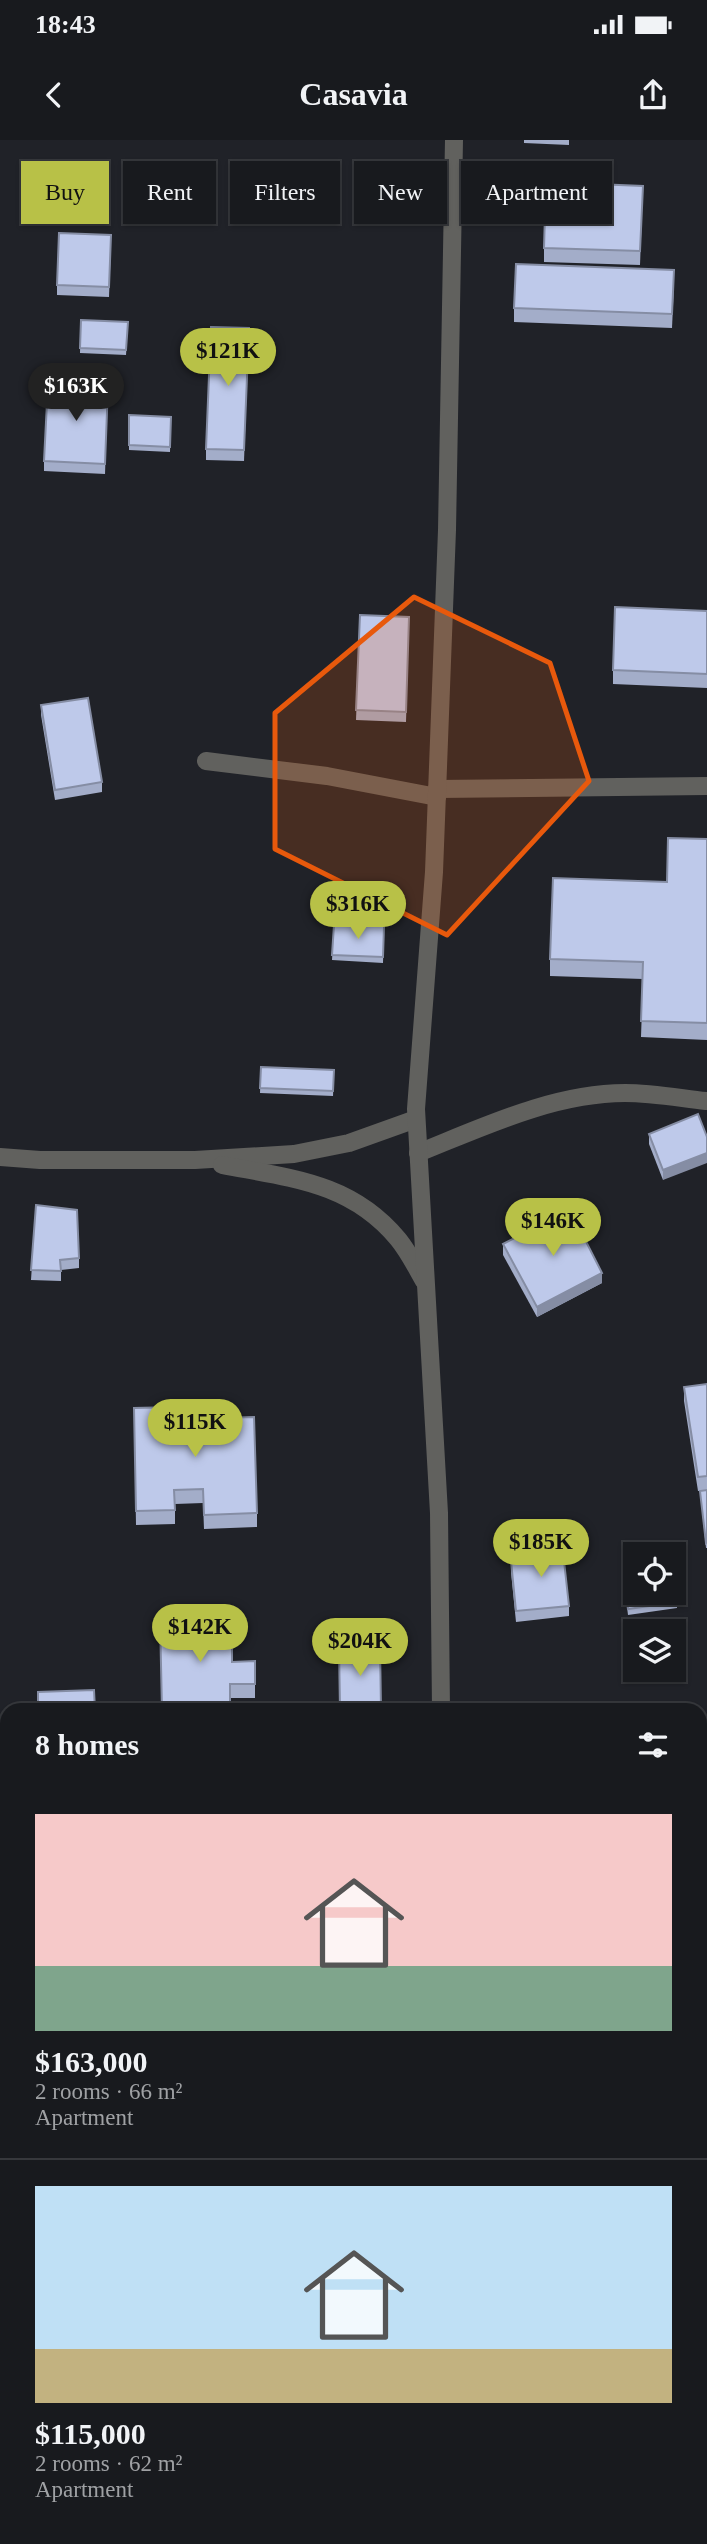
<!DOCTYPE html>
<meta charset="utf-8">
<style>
:root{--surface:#181a1e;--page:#25272b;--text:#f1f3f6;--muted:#9fa1a4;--line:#36383c;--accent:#b8c147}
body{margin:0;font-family:"Times New Roman",serif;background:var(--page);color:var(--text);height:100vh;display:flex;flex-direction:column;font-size:26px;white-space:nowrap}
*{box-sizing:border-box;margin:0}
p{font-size:23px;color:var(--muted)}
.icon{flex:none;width:38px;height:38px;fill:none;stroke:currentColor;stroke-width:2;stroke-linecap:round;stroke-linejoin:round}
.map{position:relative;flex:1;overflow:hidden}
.details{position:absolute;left:0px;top:1563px;width:707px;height:842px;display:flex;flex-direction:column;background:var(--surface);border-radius:21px 21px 0 0;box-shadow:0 2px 5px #0004,0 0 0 2px var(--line)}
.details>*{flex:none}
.guide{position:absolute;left:21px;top:21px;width:665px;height:63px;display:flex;gap:14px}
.fabs{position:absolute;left:623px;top:1402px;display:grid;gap:14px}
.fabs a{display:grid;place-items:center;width:63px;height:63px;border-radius:0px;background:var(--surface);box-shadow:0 2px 5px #0004,0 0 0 2px var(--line);font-size:35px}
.price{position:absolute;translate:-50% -60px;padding:0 16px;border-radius:24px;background:var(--accent);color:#111;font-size:23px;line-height:46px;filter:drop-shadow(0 2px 4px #0008)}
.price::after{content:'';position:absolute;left:50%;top:42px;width:21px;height:16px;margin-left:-10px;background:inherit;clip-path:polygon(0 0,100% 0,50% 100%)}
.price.on{background:#222;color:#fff}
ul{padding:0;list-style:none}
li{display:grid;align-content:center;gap:14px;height:371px;padding:0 35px}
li+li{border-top:2px solid var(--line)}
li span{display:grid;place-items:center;height:217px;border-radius:0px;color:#555}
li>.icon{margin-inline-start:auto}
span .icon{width:126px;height:126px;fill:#fffc;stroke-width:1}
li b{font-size:30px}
h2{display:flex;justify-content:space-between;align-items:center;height:84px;padding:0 35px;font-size:30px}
.tag{padding:0 24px;border-radius:0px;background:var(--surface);box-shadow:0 2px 5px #0004,0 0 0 2px var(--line);font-size:24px;line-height:63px}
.tag.on{background:var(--accent);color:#111}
.status{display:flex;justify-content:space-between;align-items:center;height:49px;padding:0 35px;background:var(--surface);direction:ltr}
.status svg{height:19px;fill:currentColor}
header{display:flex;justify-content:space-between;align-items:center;height:91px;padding:0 35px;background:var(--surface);font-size:32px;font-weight:700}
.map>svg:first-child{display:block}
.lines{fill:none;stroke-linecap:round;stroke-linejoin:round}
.minor{stroke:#61615e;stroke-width:18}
.wall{fill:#a3adc9}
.shaded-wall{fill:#858da4}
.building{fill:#bec9ea;stroke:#858da4;stroke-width:2}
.marked{fill:#e8590c;fill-opacity:0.2;stroke:#e8590c;stroke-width:5;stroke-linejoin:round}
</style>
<div class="status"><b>18:43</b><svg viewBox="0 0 49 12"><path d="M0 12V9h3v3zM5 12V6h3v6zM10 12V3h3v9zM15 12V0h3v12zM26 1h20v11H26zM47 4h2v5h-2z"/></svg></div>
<header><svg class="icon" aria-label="back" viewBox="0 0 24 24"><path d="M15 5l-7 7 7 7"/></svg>Casavia<svg class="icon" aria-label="share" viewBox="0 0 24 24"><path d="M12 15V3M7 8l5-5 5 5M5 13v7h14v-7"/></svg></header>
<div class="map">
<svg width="707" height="2404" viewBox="0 0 707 2404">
<rect width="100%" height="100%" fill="#202228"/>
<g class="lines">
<g class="minor">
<path d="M 206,621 L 327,636 L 437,657"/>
<path d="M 437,649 L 707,646"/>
<path d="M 418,1013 C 483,987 554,953 625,953 C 652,953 679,958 706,961"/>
<path d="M 0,1017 L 40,1020 L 195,1020 L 294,1014 L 349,1003 L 416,979"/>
<path d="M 222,1025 C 290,1038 351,1042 398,1099 C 408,1111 416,1127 424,1141"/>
<path d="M 441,1570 L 439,1373 L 416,969 L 434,732 L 447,390 L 454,0"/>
<path d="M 700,1603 L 707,1602"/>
<path d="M 0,2302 L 7,2300"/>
<path d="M 26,2404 L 26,2398"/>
<path d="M 435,2404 L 436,2398"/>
</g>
</g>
<g class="wall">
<path d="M 524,0 L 569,0 L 569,5 L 524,3 Z"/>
<path d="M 643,46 L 640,125 L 544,122 L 544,108 Z"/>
<path d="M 111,106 L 109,157 L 57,155 L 57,145 Z"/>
<path d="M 674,144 L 672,188 L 514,182 L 514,168 Z"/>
<path d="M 81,180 L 128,182 L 126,215 L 80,213 Z"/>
<path d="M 249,188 L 244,321 L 206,320 L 206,309 Z"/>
<path d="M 108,245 L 105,334 L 44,331 L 44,321 Z"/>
<path d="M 129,275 L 171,277 L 170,312 L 129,310 Z"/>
<path d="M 707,471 L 707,548 L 613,544 L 613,530 Z"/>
<path d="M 360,475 L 409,477 L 406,582 L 356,580 Z"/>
<path d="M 41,565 L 102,642 L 102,652 L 55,660 L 41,575 Z"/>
<path d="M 707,699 L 707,900 L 641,897 L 643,839 L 550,836 L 550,819 L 667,742 Z"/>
<path d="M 334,785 L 384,786 L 383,823 L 332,820 Z"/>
<path d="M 261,927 L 334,930 L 333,956 L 260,953 Z"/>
<path d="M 698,974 L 663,1040 L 649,1004 L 649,994 Z"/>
<path d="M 36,1065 L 79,1118 L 79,1128 L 61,1130 L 61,1141 L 31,1140 Z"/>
<path d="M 503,1104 L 602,1143 L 537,1177 L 503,1115 Z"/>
<path d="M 707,1244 L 707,1408 L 706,1408 L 700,1351 L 698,1351 L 684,1261 L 684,1247 Z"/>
<path d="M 134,1268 L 221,1278 L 257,1373 L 257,1387 L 204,1389 L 203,1363 L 175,1364 L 175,1384 L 136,1385 Z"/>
<path d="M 531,1407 L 569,1466 L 569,1476 L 516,1482 L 511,1432 L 511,1421 L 532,1419 Z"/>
<path d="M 624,1442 L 677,1462 L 677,1468 L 628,1475 Z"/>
<path d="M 255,1521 L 255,1558 L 230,1558 L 162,1570 L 232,1522 Z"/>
<path d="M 707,1857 L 707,1906 L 700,1906 L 700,1858 Z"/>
<path d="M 707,1981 L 707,2063 L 700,2064 L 700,1982 Z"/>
<path d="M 235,2398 L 321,2398 L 320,2404 L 237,2404 Z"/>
</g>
<g class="shaded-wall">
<path d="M 707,1013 L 707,1023 L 663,1040 L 663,1030 Z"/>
<path d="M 602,1133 L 602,1143 L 537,1177 L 537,1167 Z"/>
</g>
<g class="building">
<path d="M 546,42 L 643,46 L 640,111 L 544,108 Z"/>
<path d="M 59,93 L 111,95 L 109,147 L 57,145 Z"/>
<path d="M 516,124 L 674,130 L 672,174 L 514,168 Z"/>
<path d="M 81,180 L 128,182 L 126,210 L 80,208 Z"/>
<path d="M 211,187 L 249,188 L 244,310 L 206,309 Z"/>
<path d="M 48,243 L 108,245 L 105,324 L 44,321 Z"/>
<path d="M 129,275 L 171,277 L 170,307 L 129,305 Z"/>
<path d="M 615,467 L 707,471 L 707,534 L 613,530 Z"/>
<path d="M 360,475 L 409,477 L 406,572 L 356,570 Z"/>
<path d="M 88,558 L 102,642 L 55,650 L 41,565 Z"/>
<path d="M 668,698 L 707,699 L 707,883 L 641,881 L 643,822 L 550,819 L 553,738 L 667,742 Z"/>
<path d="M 334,785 L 384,786 L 383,817 L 332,815 Z"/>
<path d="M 261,927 L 334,930 L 333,951 L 260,948 Z"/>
<path d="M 698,974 L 707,997 L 707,1013 L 663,1030 L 649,994 Z"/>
<path d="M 36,1065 L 77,1070 L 79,1118 L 60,1120 L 61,1131 L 31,1130 Z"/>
<path d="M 570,1070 L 602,1133 L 537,1167 L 503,1104 Z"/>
<path d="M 707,1244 L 707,1336 L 698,1337 L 684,1247 Z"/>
<path d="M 220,1266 L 221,1278 L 254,1277 L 257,1373 L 204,1375 L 203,1349 L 174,1350 L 175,1370 L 136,1371 L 134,1268 Z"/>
<path d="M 707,1350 L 707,1402 L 706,1403 L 700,1351 Z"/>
<path d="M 562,1403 L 569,1466 L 516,1471 L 511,1421 L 532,1419 L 531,1407 Z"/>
<path d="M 635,1440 L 635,1452 L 674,1452 L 674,1443 L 677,1462 L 628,1469 L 624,1442 Z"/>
<path d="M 232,1478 L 232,1522 L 255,1521 L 255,1544 L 230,1544 L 230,1570 L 162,1570 L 160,1479 Z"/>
<path d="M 380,1505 L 381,1570 L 340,1570 L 339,1506 Z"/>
<path d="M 94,1550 L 95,1570 L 38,1570 L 38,1552 Z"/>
<path d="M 707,1857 L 707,1892 L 700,1893 L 700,1858 Z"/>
<path d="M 700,1914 L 701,1948 L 700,1948 Z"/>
<path d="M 707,1981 L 707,2049 L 700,2050 L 700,1982 Z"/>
<rect x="145" y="2398" width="65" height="6"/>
<path d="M 240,2398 L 319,2398 L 319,2404 L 243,2404 Z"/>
</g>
<path class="marked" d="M 414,457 L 550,523 L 589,641 L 447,795 L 275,709 L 275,573 Z"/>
</svg>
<div class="fabs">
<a><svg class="icon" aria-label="locate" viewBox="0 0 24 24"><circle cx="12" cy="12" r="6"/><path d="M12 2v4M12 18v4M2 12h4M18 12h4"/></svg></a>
<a><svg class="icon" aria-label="layers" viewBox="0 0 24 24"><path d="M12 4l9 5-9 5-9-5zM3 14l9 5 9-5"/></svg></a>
</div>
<b class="price" style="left:228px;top:248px">$121K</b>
<b class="price on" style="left:76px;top:283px">$163K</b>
<b class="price" style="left:358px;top:801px">$316K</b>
<b class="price" style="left:553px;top:1118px">$146K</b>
<b class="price" style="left:195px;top:1319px">$115K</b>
<b class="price" style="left:541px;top:1439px">$185K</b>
<b class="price" style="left:200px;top:1524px">$142K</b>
<b class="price" style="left:360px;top:1538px">$204K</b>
<div class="guide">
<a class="tag on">Buy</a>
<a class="tag">Rent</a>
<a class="tag">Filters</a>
<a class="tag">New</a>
<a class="tag">Apartment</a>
</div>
<section class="details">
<h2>8 homes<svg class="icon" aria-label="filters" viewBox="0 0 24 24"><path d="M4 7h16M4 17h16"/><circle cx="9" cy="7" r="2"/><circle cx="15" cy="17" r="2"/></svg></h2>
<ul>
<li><span style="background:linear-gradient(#f6c9c9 70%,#7fa58c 0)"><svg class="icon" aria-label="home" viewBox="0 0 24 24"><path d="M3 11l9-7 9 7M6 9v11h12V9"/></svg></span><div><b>$163,000</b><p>2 rooms · 66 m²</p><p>Apartment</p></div></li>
<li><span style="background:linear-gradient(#bfe0f5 75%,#c2b280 0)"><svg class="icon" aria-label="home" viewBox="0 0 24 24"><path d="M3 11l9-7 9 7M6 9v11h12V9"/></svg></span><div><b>$115,000</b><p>2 rooms · 62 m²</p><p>Apartment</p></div></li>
</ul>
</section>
</div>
